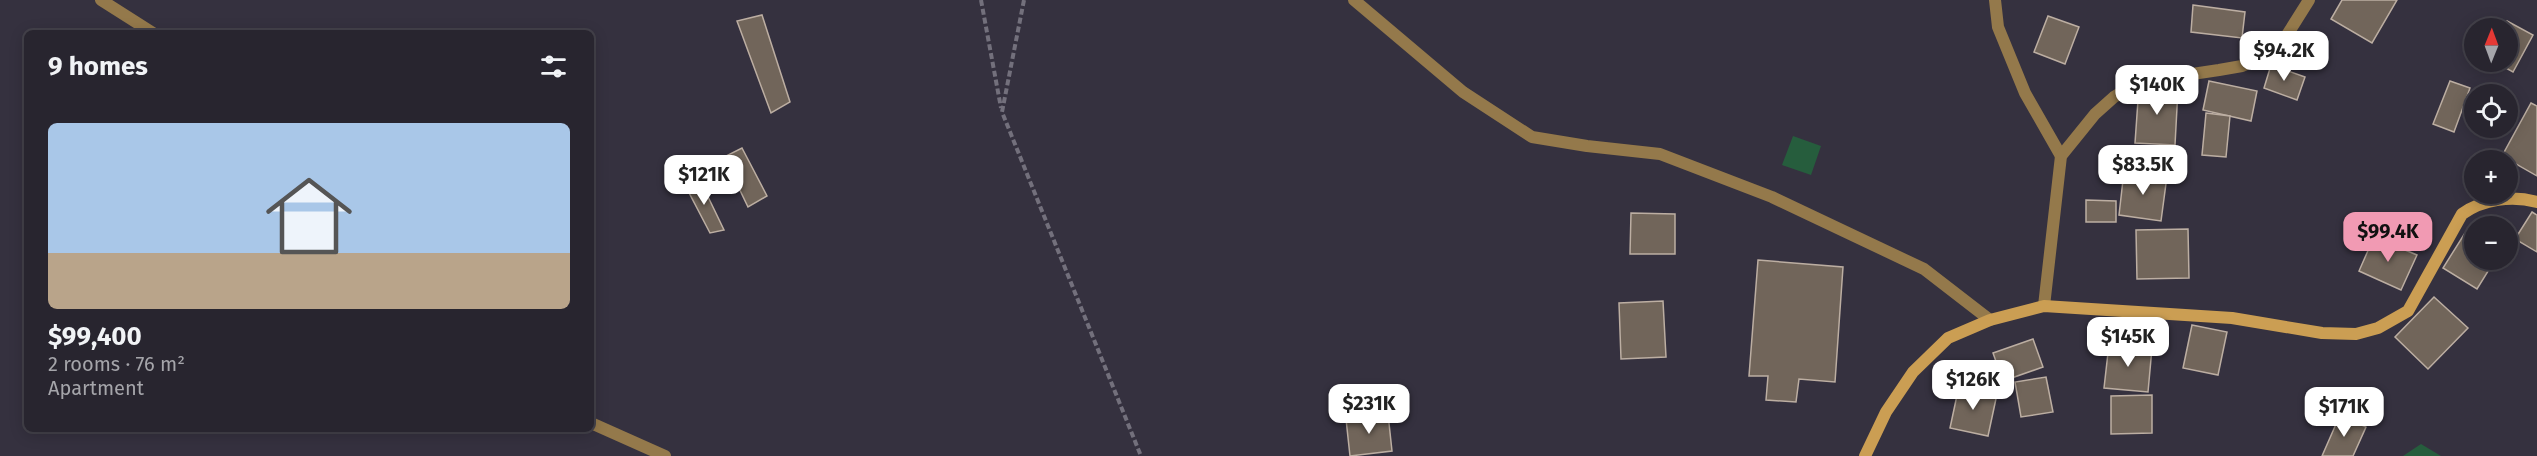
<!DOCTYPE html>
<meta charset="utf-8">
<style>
:root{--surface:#28252f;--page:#302d37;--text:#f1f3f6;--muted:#a5a5aa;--line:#44424b;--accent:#f19ab3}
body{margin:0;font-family:"Fira Sans",sans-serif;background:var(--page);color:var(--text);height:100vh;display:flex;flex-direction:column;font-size:22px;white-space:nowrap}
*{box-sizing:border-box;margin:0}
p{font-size:20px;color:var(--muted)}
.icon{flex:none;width:33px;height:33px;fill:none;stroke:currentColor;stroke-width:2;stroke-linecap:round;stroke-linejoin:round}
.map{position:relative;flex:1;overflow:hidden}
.drawer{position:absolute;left:24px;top:30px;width:570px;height:402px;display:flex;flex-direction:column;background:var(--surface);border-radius:9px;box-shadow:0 3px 15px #0003,0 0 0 2px var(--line)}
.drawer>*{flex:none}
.needle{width:39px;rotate:1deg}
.buttons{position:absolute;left:2464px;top:18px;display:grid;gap:12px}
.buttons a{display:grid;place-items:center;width:54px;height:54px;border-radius:50%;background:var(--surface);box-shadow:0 3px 15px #0003,0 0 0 2px var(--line);font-size:30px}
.price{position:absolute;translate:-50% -51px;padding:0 14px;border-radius:12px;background:#fff;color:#222;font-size:20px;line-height:39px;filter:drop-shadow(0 2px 3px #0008)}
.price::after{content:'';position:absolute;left:50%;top:36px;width:18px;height:14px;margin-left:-9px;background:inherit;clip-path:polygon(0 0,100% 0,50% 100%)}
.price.current{background:var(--accent);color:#111}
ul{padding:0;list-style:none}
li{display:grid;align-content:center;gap:12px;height:318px;padding:0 24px}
li span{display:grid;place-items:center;height:186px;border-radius:9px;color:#555}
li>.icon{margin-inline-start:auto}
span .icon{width:108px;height:108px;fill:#fffc;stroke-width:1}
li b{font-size:26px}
h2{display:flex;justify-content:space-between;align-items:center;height:72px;padding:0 24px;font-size:26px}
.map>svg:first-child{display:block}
.green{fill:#265d3d}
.building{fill:#71655a;stroke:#bcaea2;stroke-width:1.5}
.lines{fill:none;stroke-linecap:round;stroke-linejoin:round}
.path{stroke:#73707c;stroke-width:4;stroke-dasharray:6 3;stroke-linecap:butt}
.street{stroke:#94794b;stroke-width:12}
.secondary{stroke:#cb9e53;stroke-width:12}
</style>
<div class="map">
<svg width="2537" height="456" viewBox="0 0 2537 456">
<rect width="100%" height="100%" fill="#35313f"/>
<g class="green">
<path d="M 1793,136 L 1821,146 L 1811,175 L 1782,165 Z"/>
<path d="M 2421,444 L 2441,456 L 2403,456 Z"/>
</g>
<g class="building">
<path d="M 2342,0 L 2397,0 L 2372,43 L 2331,19 Z"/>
<path d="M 2193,5 L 2245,12 L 2242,38 L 2191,32 Z"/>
<path d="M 762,15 L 790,102 L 771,113 L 737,21 Z"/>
<path d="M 2048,16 L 2079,27 L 2065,64 L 2034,52 Z"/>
<path d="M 2507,21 L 2533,35 L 2513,72 L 2495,62 L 2508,62 L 2508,28 L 2503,28 Z"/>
<path d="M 2271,65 L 2305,77 L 2297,100 L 2264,88 Z"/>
<path d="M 2209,81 L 2257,91 L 2251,121 L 2203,110 Z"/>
<path d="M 2450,81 L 2470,88 L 2454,132 L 2433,124 Z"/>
<path d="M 2139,86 L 2178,89 L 2175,145 L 2135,143 Z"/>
<path d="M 2531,103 L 2537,106 L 2537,176 L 2502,156 Z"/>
<path d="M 2206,113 L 2230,116 L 2226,157 L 2202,155 Z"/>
<path d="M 742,148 L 767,196 L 748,207 L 724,157 Z"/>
<path d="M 2124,171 L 2167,176 L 2161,221 L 2119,215 Z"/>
<path d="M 699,178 L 724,230 L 710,233 L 685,185 Z"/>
<path d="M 2086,200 L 2116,201 L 2116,222 L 2086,222 Z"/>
<path d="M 2532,212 L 2537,215 L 2537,252 L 2515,239 Z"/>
<path d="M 1631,213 L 1675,214 L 1675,254 L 1630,254 Z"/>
<path d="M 2188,229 L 2189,278 L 2137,279 L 2136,230 Z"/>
<path d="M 2465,233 L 2475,239 L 2475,260 L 2495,260 L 2477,289 L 2443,268 Z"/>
<path d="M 2374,237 L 2417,255 L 2401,290 L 2359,271 Z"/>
<path d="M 1758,260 L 1843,267 L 1835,382 L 1799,379 L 1796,402 L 1766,400 L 1768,376 L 1749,376 Z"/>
<path d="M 2434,297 L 2468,328 L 2428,369 L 2395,337 Z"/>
<path d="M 1663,301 L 1666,357 L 1621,359 L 1619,303 Z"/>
<path d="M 2192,325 L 2227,332 L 2218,375 L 2183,368 Z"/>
<path d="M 2033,339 L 2043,367 L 2003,381 L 1993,353 Z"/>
<path d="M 2109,344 L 2152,348 L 2148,392 L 2104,388 Z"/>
<path d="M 2046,377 L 2053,412 L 2021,417 L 2015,382 Z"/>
<path d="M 1959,386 L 1997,394 L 1988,436 L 1950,428 Z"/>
<path d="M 2152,395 L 2152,433 L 2111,434 L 2111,396 Z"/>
<path d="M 1388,414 L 1392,451 L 1350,456 L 1346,419 Z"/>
<path d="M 2340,415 L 2366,427 L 2353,456 L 2322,456 Z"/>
</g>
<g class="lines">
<g class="path">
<path d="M 981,0 L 1001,108"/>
<path d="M 1024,0 L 1002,112 L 1141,456"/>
</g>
<g class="street">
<path d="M 101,0 L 153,33"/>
<path d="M 1354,0 L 1463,92 L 1532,137 L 1587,146 L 1660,154 L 1772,197 L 1924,269 L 1990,320"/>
<path d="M 1995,0 L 1998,27 L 2025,93 L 2061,156"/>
<path d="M 2044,306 L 2061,156 L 2095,114 L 2114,97 L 2139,82 L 2219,70 L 2242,66 L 2268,54 L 2287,35 L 2309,0"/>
<path d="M 591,423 L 665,456"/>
</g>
<path class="secondary" d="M 1865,456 L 1886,412 L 1913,372 L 1948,338 L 1990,320 L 2044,306 L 2232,318 L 2322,333 L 2356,334 L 2378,328 L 2408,311 L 2462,214 C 2483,199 2512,195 2537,202"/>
</g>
</svg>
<div class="buttons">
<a><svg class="needle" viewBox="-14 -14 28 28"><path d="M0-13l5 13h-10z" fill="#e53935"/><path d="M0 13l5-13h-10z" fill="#a5a5aa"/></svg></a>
<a><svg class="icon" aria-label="locate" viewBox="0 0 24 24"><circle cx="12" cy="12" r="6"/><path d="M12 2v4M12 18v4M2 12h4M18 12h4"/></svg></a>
<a>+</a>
<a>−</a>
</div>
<b class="price" style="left:2284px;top:82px">$94.2K</b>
<b class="price" style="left:2157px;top:116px">$140K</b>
<b class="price" style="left:2143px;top:196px">$83.5K</b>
<b class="price" style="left:704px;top:206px">$121K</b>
<b class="price current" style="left:2388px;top:263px">$99.4K</b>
<b class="price" style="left:2128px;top:368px">$145K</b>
<b class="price" style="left:1973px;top:411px">$126K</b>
<b class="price" style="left:1369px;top:435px">$231K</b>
<b class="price" style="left:2344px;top:438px">$171K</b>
<section class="drawer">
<h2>9 homes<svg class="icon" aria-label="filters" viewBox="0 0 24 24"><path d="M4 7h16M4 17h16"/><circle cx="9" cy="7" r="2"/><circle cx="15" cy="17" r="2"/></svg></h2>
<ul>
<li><span style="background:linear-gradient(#a9c7e8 70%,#b9a48a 0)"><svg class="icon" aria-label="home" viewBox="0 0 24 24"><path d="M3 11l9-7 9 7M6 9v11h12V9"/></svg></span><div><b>$99,400</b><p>2 rooms · 76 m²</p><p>Apartment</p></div></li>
</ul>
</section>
</div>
